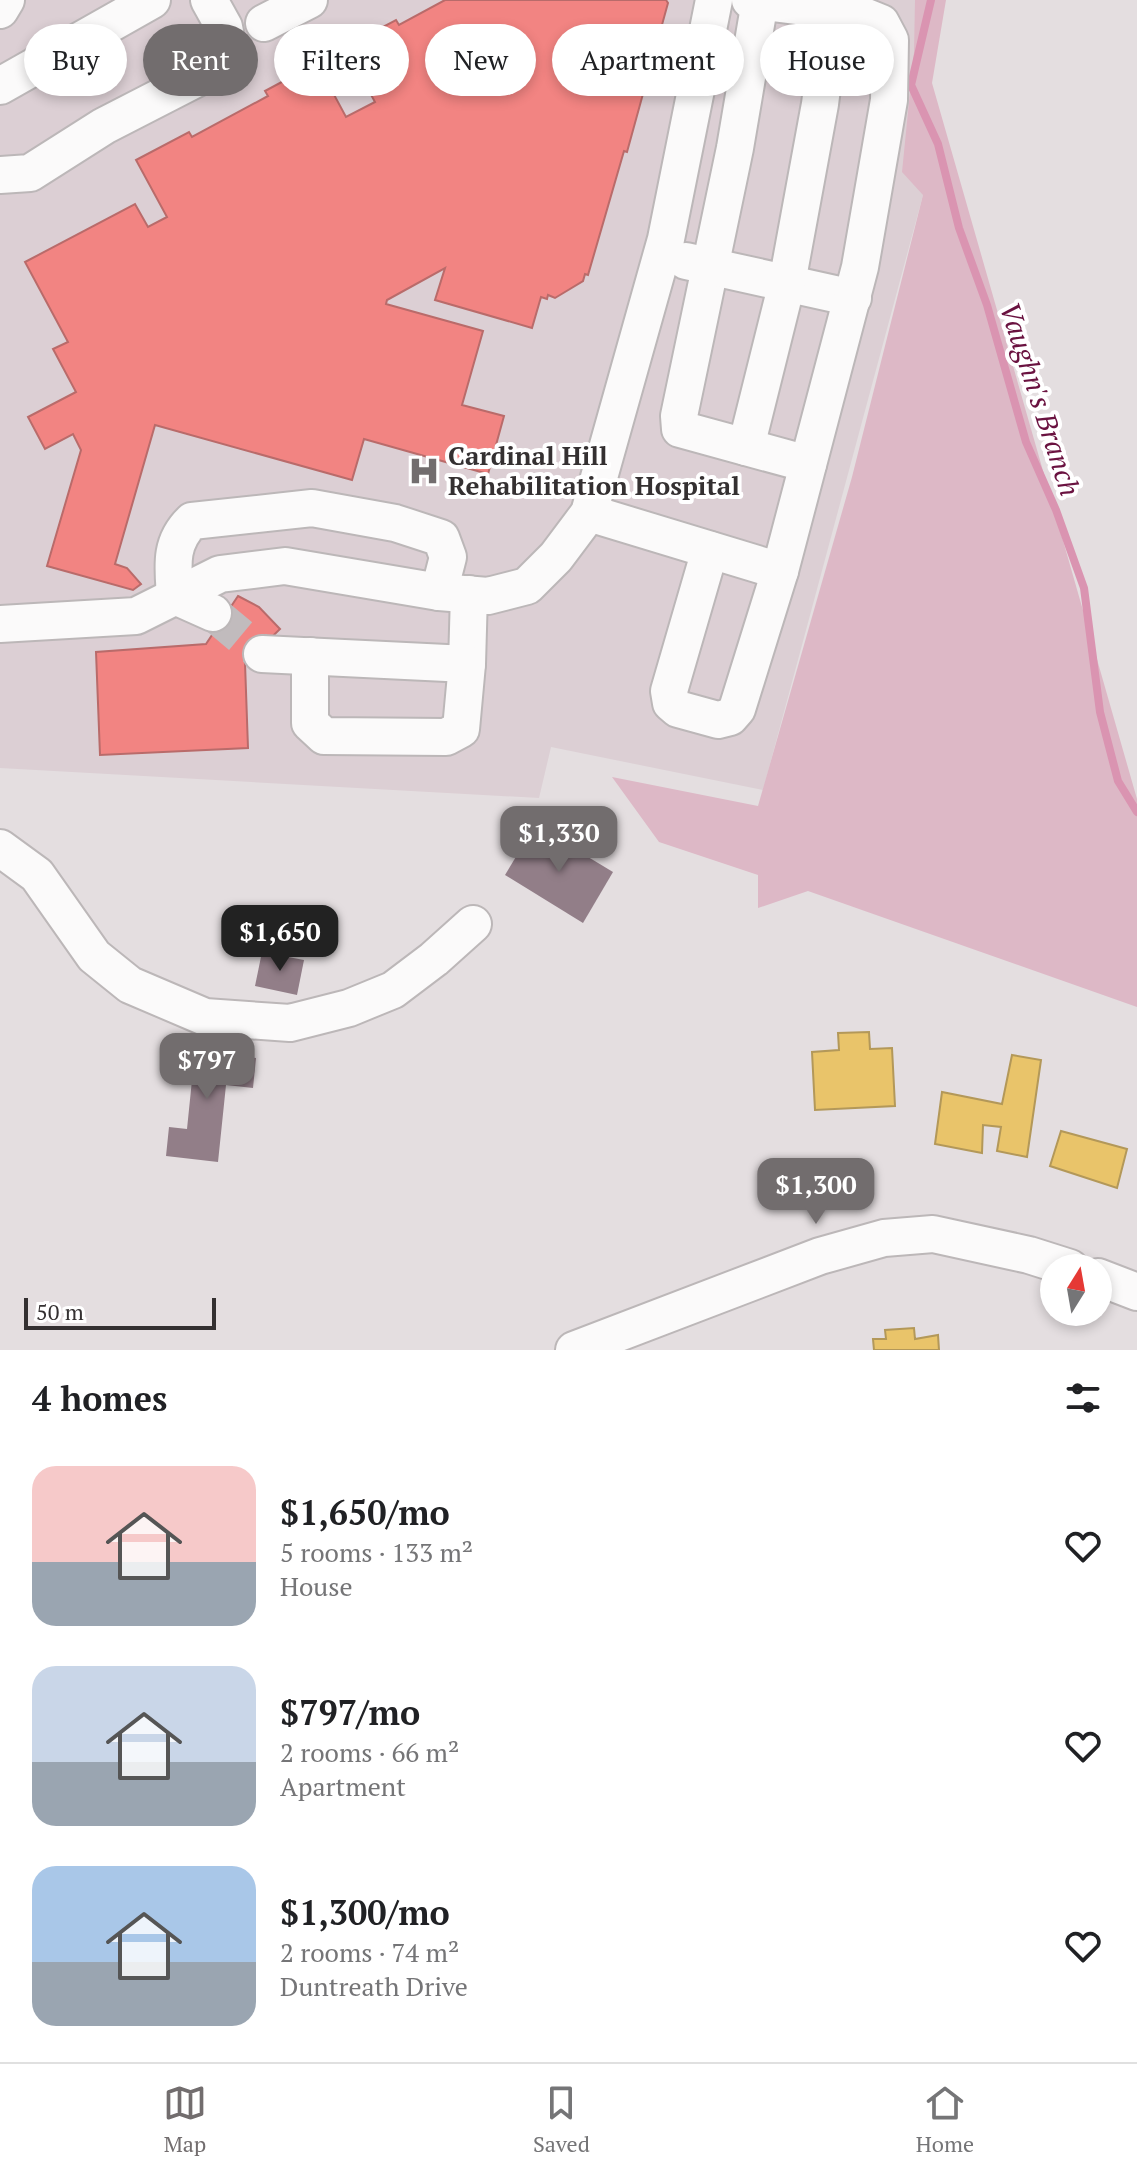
<!DOCTYPE html>
<meta charset="utf-8">
<style>
:root{--surface:#fff;--page:#f6f6f6;--text:#202124;--muted:#757577;--line:#e0e0e0;--accent:#726d6e}
body{margin:0;font-family:"PT Serif",serif;background:var(--page);color:var(--text);height:100vh;display:flex;flex-direction:column;font-size:30px;white-space:nowrap}
*{box-sizing:border-box;margin:0}
p{font-size:26px;color:var(--muted)}
.icon{flex:none;width:44px;height:44px;fill:none;stroke:currentColor;stroke-width:2;stroke-linecap:round;stroke-linejoin:round}
.map{position:relative;height:1350px;overflow:hidden}
.details{display:flex;flex-direction:column;background:var(--surface);flex:1}
.details>*{flex:none}
.top-card{position:absolute;left:24px;top:24px;width:1090px;height:72px;display:flex;gap:16px}
.needle{width:52px;rotate:11deg}
.buttons{position:absolute;left:1040px;top:1254px;display:grid;gap:16px}
.buttons a{display:grid;place-items:center;width:72px;height:72px;border-radius:50%;background:var(--surface);box-shadow:0 4px 12px #0003;font-size:40px}
.scale{position:absolute;left:24px;bottom:20px;width:192px;box-sizing:border-box;padding-left:8px;border:4px solid #343031;border-top:0;font-size:22px;line-height:28px;white-space:nowrap;color:#343031;-webkit-text-stroke:6px #fff;paint-order:stroke}
.price{position:absolute;translate:-50% -68px;padding:0 18px;border-radius:16px;background:var(--accent);color:#fff;font-size:26px;line-height:52px;filter:drop-shadow(0 2px 4px #0008)}
.price::after{content:'';position:absolute;left:50%;top:48px;width:24px;height:18px;margin-left:-12px;background:inherit;clip-path:polygon(0 0,100% 0,50% 100%)}
.price.on{background:#222;color:#fff}
ul{padding:0;list-style:none}
li{display:flex;align-items:center;gap:24px;height:200px;padding:0 32px}
li span{display:grid;place-items:center;flex:none;width:224px;height:160px;border-radius:24px;color:#555}
li>.icon{margin-inline-start:auto}
span .icon{width:96px;height:96px;fill:#fffc;stroke-width:1}
li b{font-size:34px}
h2{display:flex;justify-content:space-between;align-items:center;height:96px;padding:0 32px;font-size:34px}
.pill{padding:0 28px;border-radius:36px;background:var(--surface);box-shadow:0 4px 12px #0003;font-size:28px;line-height:72px}
.pill.on{background:var(--accent);color:#fff}
.menu{display:flex;justify-content:space-around;align-items:center;height:112px;border-top:2px solid var(--line);background:var(--surface);font-size:22px;color:var(--muted)}
.menu a{display:grid;justify-items:center;gap:4px}
.menu .on{color:var(--accent)}
.map>svg:first-child{display:block}
.built{fill:#dccfd4}
.green{fill:#ddb8c6}
.homes{fill:#e9c46a;stroke:#b39859;stroke-width:2}
.health{fill:#f28482;stroke:#b96b6a;stroke-width:2}
.lines{fill:none;stroke-linecap:round;stroke-linejoin:round}
.stream{stroke:#da94b1;stroke-width:8}
.building{fill:#927e88}
.minor-tunnel{stroke:#c1bbbd;stroke-width:36;stroke-dasharray:36 18;stroke-linecap:butt}
.minor-casing{stroke:#bcb7b8;stroke-width:40}
.minor{stroke:#fbfafa;stroke-width:36}
.labels{text-anchor:middle;stroke-width:8;stroke-linejoin:round;paint-order:stroke}
.poi-label{font-size:26px;font-weight:bold;fill:#343031;stroke:#fff;text-anchor:start}
.water-label{font-size:28px;font-style:italic;fill:#6a1240;stroke:#fff}
</style>
<div class="map">
<svg width="1137" height="1350" viewBox="0 0 1137 1350">
<rect width="100%" height="100%" fill="#e4dee0"/>
<path class="built" d="M 0,0 L 928,0 L 923,195 L 763,790 L 551,747 L 539,798 L 0,768 Z"/>
<path class="green" d="M 915,0 L 946,0 L 932,83 L 1137,799 L 1137,1007 L 808,891 L 758,908 L 758,875 L 659,842 L 612,777 L 758,806 L 852,477 L 923,195 L 902,172 L 914,52 Z"/>
<g class="homes">
<path d="M 869,1032 L 870,1049 L 892,1048 L 895,1106 L 815,1110 L 812,1052 L 839,1050 L 838,1033 Z"/>
<path d="M 1012,1055 L 1041,1060 L 1027,1157 L 997,1151 L 1001,1127 L 983,1125 L 982,1153 L 935,1144 L 942,1092 L 1002,1104 Z"/>
<path d="M 1061,1131 L 1127,1149 L 1117,1188 L 1050,1166 Z"/>
<path d="M 914,1328 L 915,1339 L 938,1335 L 939,1350 L 874,1350 L 873,1339 L 886,1339 L 885,1330 Z"/>
</g>
<g class="health">
<path d="M 445,0 L 666,0 L 668,3 L 627,152 L 624,151 L 588,275 L 585,274 L 583,281 L 555,298 L 548,295 L 547,299 L 541,297 L 532,328 L 435,300 L 445,268 L 387,300 L 386,304 L 483,331 L 462,405 L 504,416 L 488,474 L 364,439 L 352,480 L 155,425 L 115,564 L 127,568 L 141,584 L 133,590 L 47,566 L 81,450 L 73,434 L 45,449 L 28,417 L 76,392 L 53,349 L 68,342 L 25,262 L 135,204 L 148,227 L 167,217 L 136,160 L 189,132 L 192,137 L 268,96 L 265,91 L 317,63 L 346,117 L 375,102 L 345,47 L 396,20 L 399,25 Z"/>
<path d="M 238,596 L 259,607 L 280,629 L 245,663 L 248,748 L 100,755 L 96,652 L 206,644 Z"/>
</g>
<g class="lines">
<path class="stream" d="M 931,0 L 911,85 L 938,144 L 959,228 L 987,305 L 1026,442 L 1056,510 L 1084,588 L 1100,712 L 1118,781 L 1137,812"/>
</g>
<g class="building">
<path d="M 535,825 L 613,872 L 583,923 L 505,875 Z"/>
<path d="M 262,952 L 304,960 L 297,995 L 255,986 Z"/>
<path d="M 177,1049 L 256,1058 L 253,1088 L 226,1085 L 218,1162 L 166,1156 L 169,1127 L 187,1129 L 192,1080 L 174,1078 Z"/>
</g>
<g class="lines">
<path class="minor-tunnel" d="M 213,613 L 262,654"/>
<defs>
<g id="minor">
<path d="M 760,1 L 735,148 L 679,416 L 680,429 L 808,464"/>
<path d="M 0,10 L 6,0"/>
<path d="M 264,23 L 309,0"/>
<path d="M 0,86 L 152,0"/>
<path d="M 0,175 L 30,173 L 104,126 L 213,70 L 229,52 L 224,27 L 209,0"/>
<path d="M 686,261 L 853,298"/>
<path d="M 746,447 L 787,283 L 820,104 L 832,10"/>
<path d="M 589,513 L 780,571 L 860,267 L 889,100 L 890,40 L 881,23 L 859,14 L 750,0"/>
<path d="M 710,550 L 669,691 L 671,703 L 678,709 L 718,720 L 730,717 L 737,709 L 780,571"/>
<path d="M 213,613 L 175,596 C 173,567 169,543 192,521 L 312,508 L 395,523 L 441,538 L 448,557 L 439,592"/>
<path d="M 0,624 L 136,616 L 220,574 L 285,566 L 439,592 L 488,596 L 527,586 L 556,557 L 589,513 L 666,239 L 714,0"/>
<path d="M 262,654 L 467,664 L 469,594"/>
<path d="M 310,656 L 310,723 L 324,736 L 446,737 L 461,729 L 467,664"/>
<path d="M 0,848 L 37,875 L 94,956 L 130,985 L 205,1017 L 290,1023 L 349,1008 L 393,990 L 434,959 L 473,924"/>
<path d="M 1098,1277 L 1137,1292"/>
<path d="M 574,1350 L 820,1256 L 884,1238 L 933,1234 L 1029,1255 L 1070,1268"/>
</g>
</defs>
<use href="#minor" class="minor-casing"/>
<use href="#minor" class="minor"/>
</g>
<defs>
<symbol id="hospital-bare" viewBox="-9 -9 18 18"><path d="M-5-5h3v3.5h4V-5h3V5h-3V1.5h-4V5h-3Z" fill="#726d6e" stroke="#fff" stroke-width="2.5" paint-order="stroke"/></symbol>
</defs>
<g fill-rule="evenodd">
<use href="#hospital-bare" x="402" y="449" width="44" height="44"/>
</g>
<g class="labels">
<g class="poi-label">
<text x="448" y="465">Cardinal Hill<tspan x="448" dy="30">Rehabilitation Hospital</tspan></text>
</g>
<g class="water-label">
<text transform="translate(1040 399) rotate(72)" y="10">Vaughn's Branch</text>
</g>
</g>
</svg>
<div class="buttons">
<a><svg class="needle" viewBox="-14 -14 28 28"><path d="M0-13l5 13h-10z" fill="#e53935"/><path d="M0 13l5-13h-10z" fill="#757577"/></svg></a>
</div>
<div class="scale">50 m</div>
<b class="price" style="left:559px;top:874px">$1,330</b>
<b class="price on" style="left:280px;top:973px">$1,650</b>
<b class="price" style="left:207px;top:1101px">$797</b>
<b class="price" style="left:816px;top:1226px">$1,300</b>
<div class="top-card">
<a class="pill">Buy</a>
<a class="pill on">Rent</a>
<a class="pill">Filters</a>
<a class="pill">New</a>
<a class="pill">Apartment</a>
<a class="pill">House</a>
</div>
</div>
<section class="details">
<h2>4 homes<svg class="icon" aria-label="filters" viewBox="0 0 24 24"><path d="M4 7h16M4 17h16"/><circle cx="9" cy="7" r="2"/><circle cx="15" cy="17" r="2"/></svg></h2>
<ul>
<li><span style="background:linear-gradient(#f6c9c9 60%,#9aa5b1 0)"><svg class="icon" aria-label="home" viewBox="0 0 24 24"><path d="M3 11l9-7 9 7M6 9v11h12V9"/></svg></span><div><b>$1,650/mo</b><p>5 rooms · 133 m²</p><p>House</p></div><svg class="icon" aria-label="heart" viewBox="0 0 24 24"><path d="M12 20l-8-8c-3-5 5-10 8-4 3-6 11-1 8 4z"/></svg></li>
<li><span style="background:linear-gradient(#c9d6e8 60%,#9aa5b1 0)"><svg class="icon" aria-label="home" viewBox="0 0 24 24"><path d="M3 11l9-7 9 7M6 9v11h12V9"/></svg></span><div><b>$797/mo</b><p>2 rooms · 66 m²</p><p>Apartment</p></div><svg class="icon" aria-label="heart" viewBox="0 0 24 24"><path d="M12 20l-8-8c-3-5 5-10 8-4 3-6 11-1 8 4z"/></svg></li>
<li><span style="background:linear-gradient(#a9c7e8 60%,#9aa5b1 0)"><svg class="icon" aria-label="home" viewBox="0 0 24 24"><path d="M3 11l9-7 9 7M6 9v11h12V9"/></svg></span><div><b>$1,300/mo</b><p>2 rooms · 74 m²</p><p>Duntreath Drive</p></div><svg class="icon" aria-label="heart" viewBox="0 0 24 24"><path d="M12 20l-8-8c-3-5 5-10 8-4 3-6 11-1 8 4z"/></svg></li>
</ul>
</section>
<nav class="menu">
<a class="on"><svg class="icon" aria-label="map" viewBox="0 0 24 24"><path d="M3 6l6-2 6 2 6-2v14l-6 2-6-2-6 2zM9 4v14M15 6v14"/></svg>Map</a>
<a><svg class="icon" aria-label="saved" viewBox="0 0 24 24"><path d="M7 4h10v16l-5-4-5 4z"/></svg>Saved</a>
<a><svg class="icon" aria-label="home" viewBox="0 0 24 24"><path d="M3 11l9-7 9 7M6 9v11h12V9"/></svg>Home</a>
</nav>
